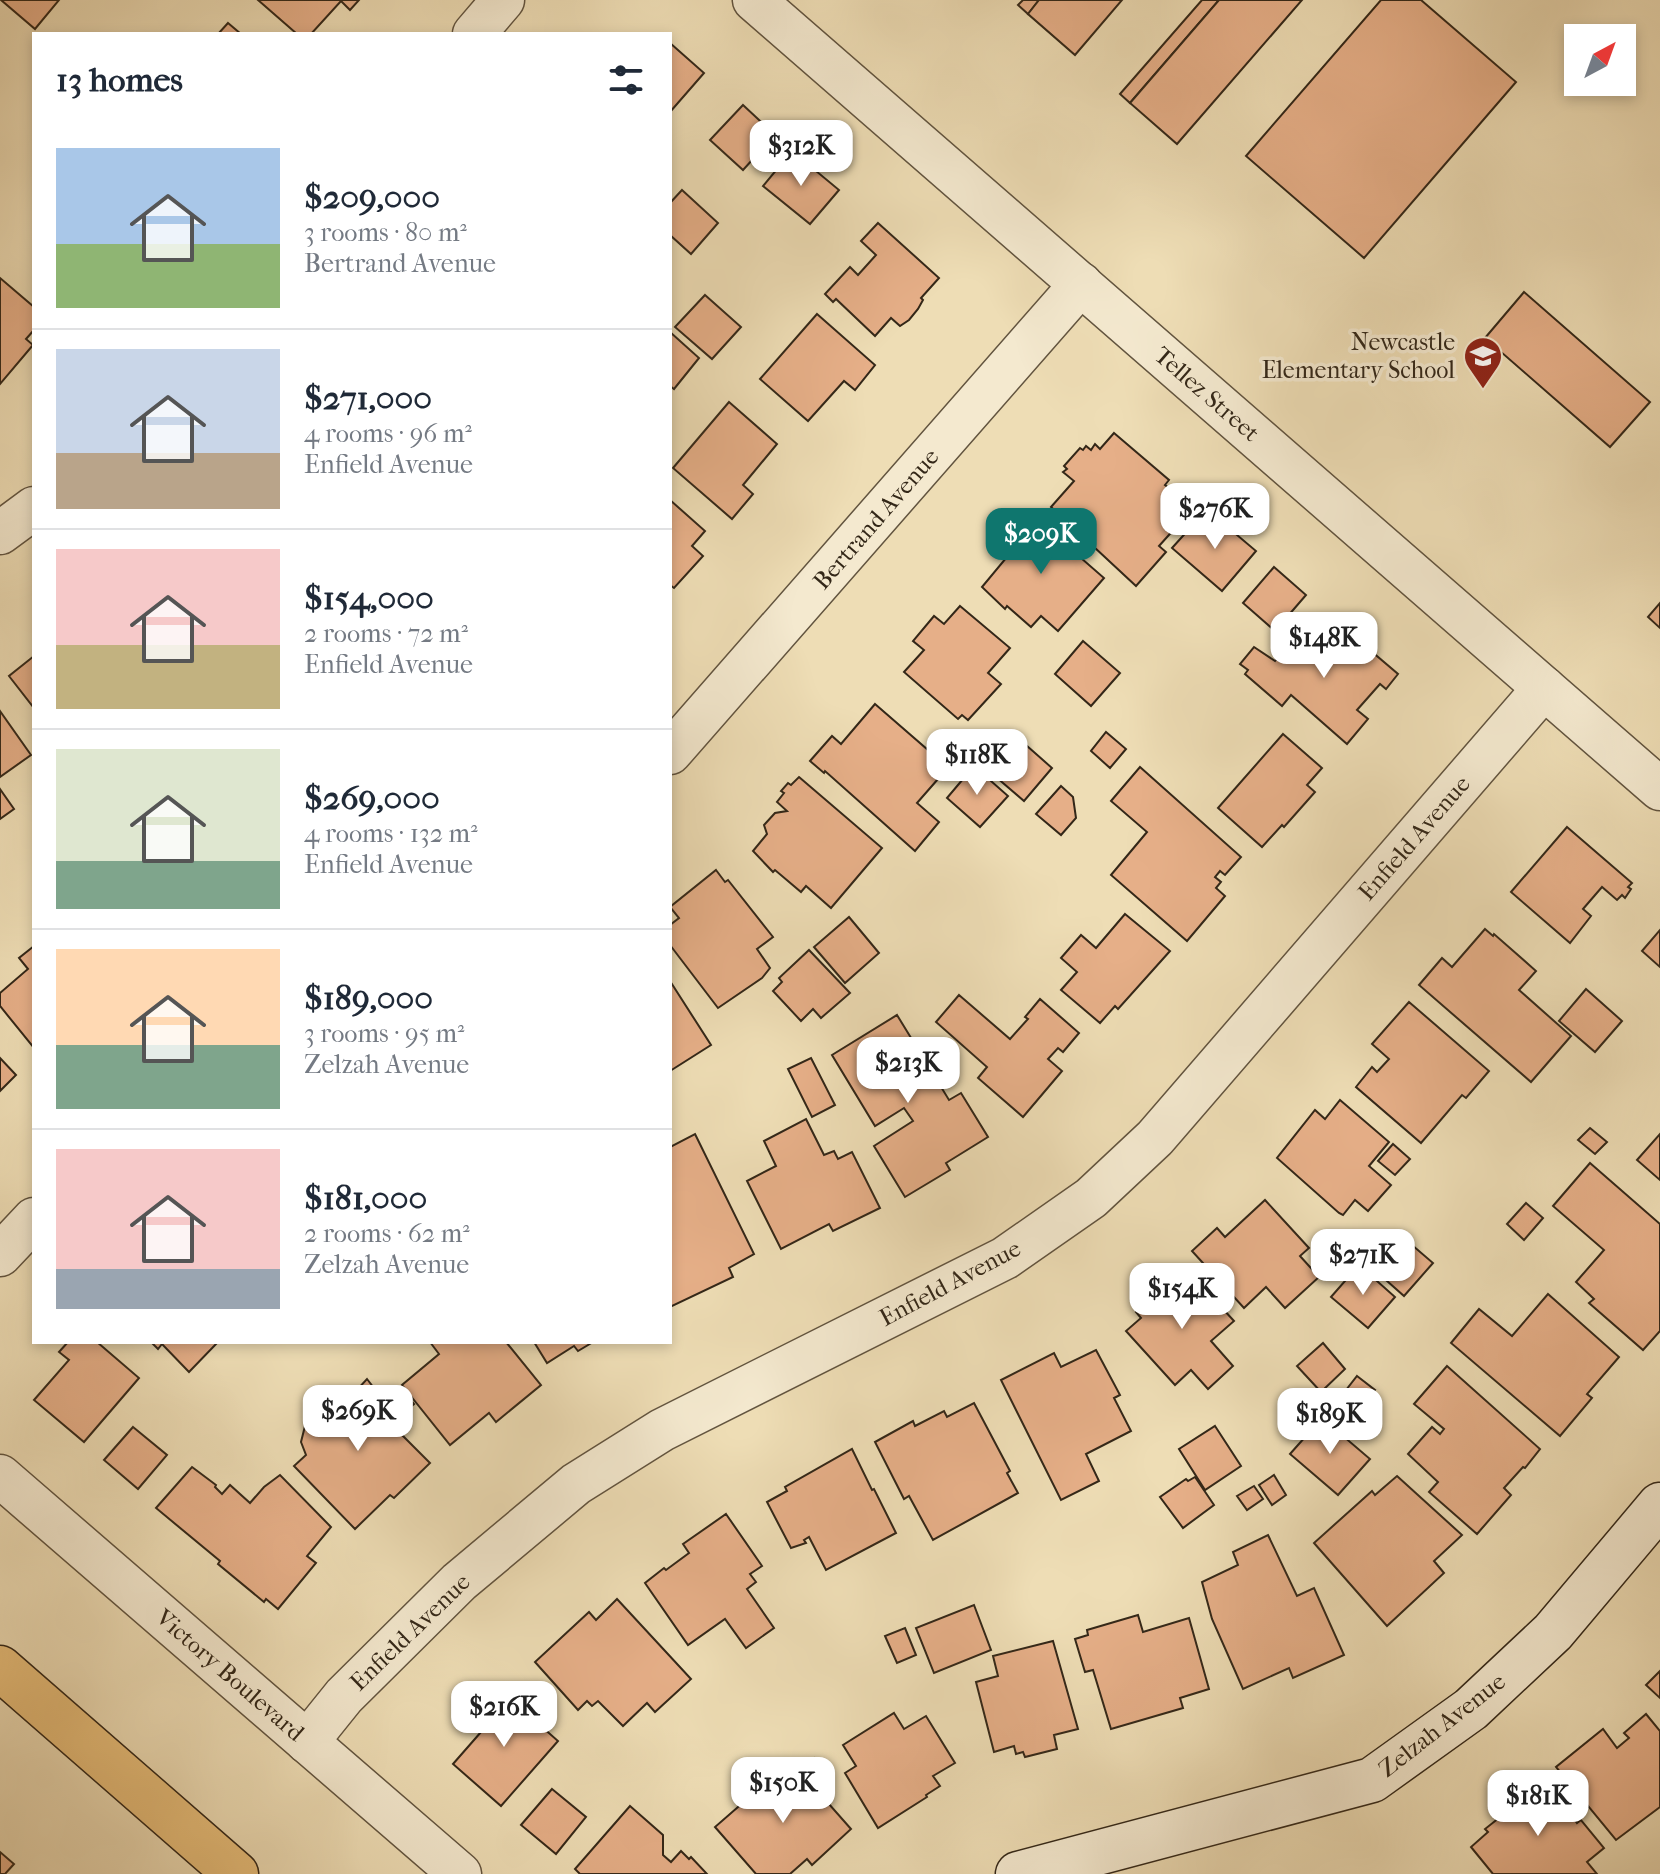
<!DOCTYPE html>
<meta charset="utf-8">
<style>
:root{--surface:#fff;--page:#f2f2f3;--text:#1f2937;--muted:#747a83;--line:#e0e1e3;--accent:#0f766e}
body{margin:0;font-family:"IM FELL French Canon",serif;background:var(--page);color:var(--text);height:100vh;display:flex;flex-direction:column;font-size:30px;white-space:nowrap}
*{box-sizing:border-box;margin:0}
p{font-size:26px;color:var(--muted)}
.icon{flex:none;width:44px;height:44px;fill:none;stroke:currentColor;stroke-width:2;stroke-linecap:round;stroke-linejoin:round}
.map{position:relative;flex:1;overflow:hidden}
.panel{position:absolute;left:32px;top:32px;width:640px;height:1312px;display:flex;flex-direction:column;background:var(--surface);border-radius:0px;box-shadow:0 4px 12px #0003}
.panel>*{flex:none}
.needle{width:52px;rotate:41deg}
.fabs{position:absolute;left:1564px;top:24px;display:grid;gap:16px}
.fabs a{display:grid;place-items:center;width:72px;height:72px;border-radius:0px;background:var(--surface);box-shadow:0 4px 12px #0003;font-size:40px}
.price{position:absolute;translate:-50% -68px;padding:0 18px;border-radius:16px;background:#fff;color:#222;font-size:26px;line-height:52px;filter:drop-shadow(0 2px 4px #0008)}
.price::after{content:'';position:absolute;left:50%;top:48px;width:24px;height:18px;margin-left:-12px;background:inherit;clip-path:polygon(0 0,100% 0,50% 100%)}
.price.active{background:var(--accent);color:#fff}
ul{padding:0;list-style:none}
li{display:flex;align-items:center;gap:24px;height:200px;padding:0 24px}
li+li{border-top:2px solid var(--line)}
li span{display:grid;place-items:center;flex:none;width:224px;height:160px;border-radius:0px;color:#555}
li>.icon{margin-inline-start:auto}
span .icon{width:96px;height:96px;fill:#fffc;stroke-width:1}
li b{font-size:34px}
h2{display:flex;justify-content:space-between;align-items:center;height:96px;padding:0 24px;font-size:34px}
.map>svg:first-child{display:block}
.building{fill:#e6af88;stroke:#332718;stroke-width:2}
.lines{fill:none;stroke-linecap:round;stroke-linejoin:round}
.street-casing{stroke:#62543f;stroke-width:45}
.secondary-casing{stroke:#332718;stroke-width:47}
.primary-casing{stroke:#332718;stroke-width:47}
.street{stroke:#f4e9cf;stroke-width:42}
.secondary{stroke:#f4e9cf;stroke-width:44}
.primary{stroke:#e7be7a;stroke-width:44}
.labels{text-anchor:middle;stroke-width:7;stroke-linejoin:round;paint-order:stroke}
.poi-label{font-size:24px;fill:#332718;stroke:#f4e9cf;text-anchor:end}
.street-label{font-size:24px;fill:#332718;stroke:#f4e9cf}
</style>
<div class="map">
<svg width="1660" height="1874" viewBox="0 0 1660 1874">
<rect width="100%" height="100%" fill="#eeddb5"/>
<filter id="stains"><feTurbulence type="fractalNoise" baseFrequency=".0025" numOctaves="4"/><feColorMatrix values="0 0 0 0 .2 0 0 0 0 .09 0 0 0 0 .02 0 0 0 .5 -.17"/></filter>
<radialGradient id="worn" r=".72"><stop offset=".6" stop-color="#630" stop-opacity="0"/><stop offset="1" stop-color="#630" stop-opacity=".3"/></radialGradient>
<g class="building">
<path d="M 1,0 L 59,0 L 35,29 Z"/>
<path d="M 258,0 L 359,0 L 350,10 L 341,1 L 311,34 L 297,34 Z"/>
<path d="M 1023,0 L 1039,0 L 1028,14 L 1018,5 Z"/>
<path d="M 1039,0 L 1122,0 L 1075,55 L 1028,14 Z"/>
<path d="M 1202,0 L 1219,0 L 1130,103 L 1120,94 Z"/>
<path d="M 1219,0 L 1302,0 L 1177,144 L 1130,103 Z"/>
<path d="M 1381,0 L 1421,0 L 1516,82 L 1364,258 L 1246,156 Z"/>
<path d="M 228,23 L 241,34 L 218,34 Z"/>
<path d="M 670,43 L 704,73 L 670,112 Z"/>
<path d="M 743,105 L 775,135 L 743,170 L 710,140 Z"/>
<path d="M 792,151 L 839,190 L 810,224 L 763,186 Z"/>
<path d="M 682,190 L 718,223 L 691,254 L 670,235 L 670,203 Z"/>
<path d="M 878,223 L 939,278 L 921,298 L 923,300 L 918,309 L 909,320 L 900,326 L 891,318 L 875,336 L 836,299 L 833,302 L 825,294 L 850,267 L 858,275 L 876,255 L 861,241 Z"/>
<path d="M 0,278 L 34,307 L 34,330 L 26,339 L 33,345 L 0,384 Z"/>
<path d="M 1524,292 L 1650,402 L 1610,447 L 1485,338 Z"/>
<path d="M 705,295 L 741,327 L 712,359 L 675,327 Z"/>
<path d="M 817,314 L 875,365 L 855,390 L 844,381 L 808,421 L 760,379 Z"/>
<path d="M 670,332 L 699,358 L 674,389 L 670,386 Z"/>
<path d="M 729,402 L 777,444 L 743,485 L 753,494 L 732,519 L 673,468 Z"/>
<path d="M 1114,433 L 1169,480 L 1165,485 L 1169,488 L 1163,495 L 1186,516 L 1159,546 L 1166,552 L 1136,586 L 1051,507 L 1074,481 L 1063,472 L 1067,469 L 1064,466 L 1080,448 L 1083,450 L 1086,446 L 1091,450 L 1095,444 L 1100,449 Z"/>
<path d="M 670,500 L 705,531 L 692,546 L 703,556 L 674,588 L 670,585 Z"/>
<path d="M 1027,511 L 1104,578 L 1058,631 L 1041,616 L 1031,627 L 1007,606 L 1005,609 L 982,587 L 1017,545 L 1005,536 Z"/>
<path d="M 1211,513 L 1256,551 L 1222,591 L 1172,548 L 1191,527 L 1195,531 Z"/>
<path d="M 1274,567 L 1306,595 L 1275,631 L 1243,603 Z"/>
<path d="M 1660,603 L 1660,628 L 1648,617 Z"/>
<path d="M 960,606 L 1010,648 L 988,673 L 1001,684 L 968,720 L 962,715 L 958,719 L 904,672 L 924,650 L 913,641 L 934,616 L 944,624 Z"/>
<path d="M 1344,628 L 1398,674 L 1386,689 L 1380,684 L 1357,710 L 1368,719 L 1347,744 L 1291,695 L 1282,706 L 1245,674 L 1248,670 L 1240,664 L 1254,647 L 1275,661 L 1297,636 L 1312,649 L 1308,654 L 1316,660 Z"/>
<path d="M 1083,641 L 1120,673 L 1091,706 L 1055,674 Z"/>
<path d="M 34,656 L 34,708 L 9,676 Z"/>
<path d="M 875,704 L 936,757 L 933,761 L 945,771 L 917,803 L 939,822 L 915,851 L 825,771 L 824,773 L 810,761 L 832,736 L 841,744 Z"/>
<path d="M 0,711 L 31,755 L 0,777 Z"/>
<path d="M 1106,732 L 1126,749 L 1110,768 L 1091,751 Z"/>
<path d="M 1283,734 L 1322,768 L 1307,785 L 1315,792 L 1284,827 L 1282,825 L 1262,847 L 1218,808 Z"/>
<path d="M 1018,738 L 1052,768 L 1024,801 L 989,771 Z"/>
<path d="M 974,766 L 1008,796 L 980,827 L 947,798 Z"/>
<path d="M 1140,767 L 1241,857 L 1225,875 L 1220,871 L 1215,877 L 1221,882 L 1216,888 L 1225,896 L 1187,941 L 1111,875 L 1147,832 L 1111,801 Z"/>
<path d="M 799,777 L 882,848 L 831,908 L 806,886 L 801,892 L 775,870 L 773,872 L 753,851 L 767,834 L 764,825 L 775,813 L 787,811 L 777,802 L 784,793 L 781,791 L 788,783 L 791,785 Z"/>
<path d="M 1061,786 L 1073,797 L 1076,818 L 1061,835 L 1036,814 Z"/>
<path d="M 0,789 L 14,809 L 0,819 Z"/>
<path d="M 1567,827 L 1632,883 L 1628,887 L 1631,889 L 1625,898 L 1622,895 L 1617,900 L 1602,887 L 1583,909 L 1591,916 L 1570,943 L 1511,892 Z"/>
<path d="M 716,870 L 725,882 L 728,880 L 773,937 L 757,949 L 770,968 L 762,978 L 718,1008 L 670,945 L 670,925 L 679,918 L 670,907 Z"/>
<path d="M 1125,914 L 1170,951 L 1118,1009 L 1115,1006 L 1100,1023 L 1061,990 L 1077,972 L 1061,958 L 1081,935 L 1096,948 Z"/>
<path d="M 849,917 L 879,953 L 845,983 L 814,947 Z"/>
<path d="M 1485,929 L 1493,936 L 1494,934 L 1536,971 L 1519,990 L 1571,1036 L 1531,1082 L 1419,985 L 1442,958 L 1452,967 Z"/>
<path d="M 1660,930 L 1660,967 L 1642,951 Z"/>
<path d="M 34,946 L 34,1048 L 0,1006 L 0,993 L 28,969 L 19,958 Z"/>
<path d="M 809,950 L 850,993 L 821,1018 L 813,1009 L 801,1021 L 773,991 L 782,982 L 779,978 Z"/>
<path d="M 670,981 L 711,1045 L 670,1071 Z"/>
<path d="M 1586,989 L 1622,1021 L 1595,1052 L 1559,1021 Z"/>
<path d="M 959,995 L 1010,1039 L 1028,1019 L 1025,1017 L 1040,999 L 1079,1033 L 1063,1052 L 1058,1048 L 1048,1059 L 1062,1071 L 1023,1117 L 978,1078 L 987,1067 L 936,1022 Z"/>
<path d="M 1409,1002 L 1489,1071 L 1466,1098 L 1462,1095 L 1421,1143 L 1356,1087 L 1372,1067 L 1377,1072 L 1389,1059 L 1372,1044 Z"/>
<path d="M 897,1015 L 949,1100 L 961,1093 L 988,1137 L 946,1163 L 950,1170 L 905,1197 L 874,1146 L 913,1121 L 904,1108 L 875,1126 L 832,1055 Z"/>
<path d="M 0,1058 L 16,1075 L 0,1091 Z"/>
<path d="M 811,1058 L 835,1105 L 812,1117 L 788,1069 Z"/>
<path d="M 1340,1100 L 1389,1142 L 1369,1166 L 1391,1185 L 1368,1211 L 1355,1200 L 1343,1215 L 1339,1213 L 1277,1158 L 1315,1110 L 1325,1119 Z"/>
<path d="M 806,1119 L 824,1155 L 834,1151 L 838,1159 L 852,1152 L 880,1208 L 833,1231 L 829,1224 L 781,1249 L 747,1181 L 776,1166 L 764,1141 Z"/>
<path d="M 1590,1128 L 1607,1142 L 1595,1154 L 1578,1140 Z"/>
<path d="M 695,1134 L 754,1254 L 729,1268 L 733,1277 L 670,1307 L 670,1147 Z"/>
<path d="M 1660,1134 L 1660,1180 L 1637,1160 Z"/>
<path d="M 1393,1144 L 1410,1159 L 1395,1175 L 1378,1161 Z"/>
<path d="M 1590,1163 L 1660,1224 L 1660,1331 L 1643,1350 L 1589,1303 L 1594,1299 L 1576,1282 L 1604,1250 L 1553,1206 Z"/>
<path d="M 1265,1200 L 1309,1248 L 1300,1256 L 1319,1277 L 1285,1308 L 1266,1287 L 1244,1308 L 1192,1251 L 1217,1228 L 1225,1237 Z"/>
<path d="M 1526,1203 L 1543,1218 L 1524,1240 L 1507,1224 Z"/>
<path d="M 1398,1233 L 1433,1263 L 1404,1296 L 1369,1265 Z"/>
<path d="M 1359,1265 L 1395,1297 L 1368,1328 L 1331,1297 Z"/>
<path d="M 1189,1272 L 1234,1321 L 1211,1341 L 1233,1366 L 1208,1389 L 1191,1370 L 1175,1385 L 1126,1331 L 1141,1318 L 1136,1312 L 1141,1307 L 1137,1303 L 1162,1279 L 1171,1289 Z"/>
<path d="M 1548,1294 L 1619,1357 L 1587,1394 L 1592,1398 L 1560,1436 L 1451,1343 L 1479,1309 L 1512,1336 Z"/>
<path d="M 68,1342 L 97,1342 L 139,1378 L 84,1442 L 34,1400 L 69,1360 L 59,1352 Z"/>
<path d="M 151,1342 L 218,1342 L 189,1372 L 162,1344 L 158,1349 Z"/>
<path d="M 430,1342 L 506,1342 L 541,1385 L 496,1422 L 489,1413 L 450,1445 L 402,1385 L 439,1354 Z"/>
<path d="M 534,1342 L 593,1342 L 578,1351 L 574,1346 L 547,1363 Z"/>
<path d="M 1323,1343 L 1345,1369 L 1321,1392 L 1297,1366 Z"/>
<path d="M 1096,1350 L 1120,1395 L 1114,1398 L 1131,1431 L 1086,1454 L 1099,1481 L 1061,1500 L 1001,1380 L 1054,1353 L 1061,1367 Z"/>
<path d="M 1447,1366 L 1540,1449 L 1525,1468 L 1523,1467 L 1504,1488 L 1511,1495 L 1477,1534 L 1429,1492 L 1438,1482 L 1408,1454 L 1432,1427 L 1440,1434 L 1444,1429 L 1414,1404 Z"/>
<path d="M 1357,1376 L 1375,1390 L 1356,1414 L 1339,1399 Z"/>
<path d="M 367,1379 L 387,1405 L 393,1399 L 404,1412 L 398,1418 L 405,1427 L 399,1432 L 430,1463 L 394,1498 L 390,1495 L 355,1529 L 294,1466 L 306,1455 L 301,1442 L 306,1422 L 339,1391 L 356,1391 Z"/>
<path d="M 404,1391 L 414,1404 L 404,1412 L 393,1399 Z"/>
<path d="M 974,1403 L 1010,1471 L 1007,1473 L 1018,1493 L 933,1540 L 909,1496 L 904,1499 L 875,1442 L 913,1421 L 915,1426 L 944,1411 L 947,1417 Z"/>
<path d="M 1322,1418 L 1370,1459 L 1338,1495 L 1290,1454 Z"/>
<path d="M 1215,1426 L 1241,1466 L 1205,1490 L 1179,1449 Z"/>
<path d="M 133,1427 L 167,1455 L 138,1489 L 104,1460 Z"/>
<path d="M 852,1449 L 872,1490 L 874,1489 L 896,1533 L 826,1570 L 809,1537 L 804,1540 L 806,1543 L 791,1548 L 767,1502 L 787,1491 L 785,1487 Z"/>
<path d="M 192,1467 L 216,1485 L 215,1487 L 222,1494 L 230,1485 L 250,1503 L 264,1487 L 280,1475 L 331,1527 L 307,1556 L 316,1563 L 278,1609 L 266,1599 L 264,1602 L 218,1564 L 220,1561 L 156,1508 Z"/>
<path d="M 1274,1475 L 1286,1495 L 1272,1505 L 1259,1485 Z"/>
<path d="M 1397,1476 L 1462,1535 L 1434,1561 L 1444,1573 L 1387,1626 L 1314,1543 L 1372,1491 L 1375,1495 Z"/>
<path d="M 1195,1477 L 1214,1505 L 1183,1528 L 1160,1497 L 1186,1479 L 1188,1481 Z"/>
<path d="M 1254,1486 L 1263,1499 L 1247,1510 L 1237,1496 Z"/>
<path d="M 726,1514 L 762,1566 L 750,1574 L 756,1582 L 747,1589 L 774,1628 L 746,1648 L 725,1619 L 688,1645 L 645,1583 L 664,1568 L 666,1570 L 689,1553 L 683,1544 Z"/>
<path d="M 1268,1535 L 1297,1596 L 1314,1588 L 1344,1655 L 1293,1678 L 1289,1668 L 1243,1689 L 1212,1619 L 1202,1582 L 1238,1565 L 1233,1552 Z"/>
<path d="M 617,1599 L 691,1679 L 655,1712 L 647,1703 L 623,1726 L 598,1701 L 592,1706 L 587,1701 L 578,1710 L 535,1662 L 589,1612 L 596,1620 Z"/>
<path d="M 974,1605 L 991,1650 L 934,1673 L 916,1628 Z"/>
<path d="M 1138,1615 L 1143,1632 L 1189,1618 L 1209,1689 L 1180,1698 L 1183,1708 L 1111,1729 L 1093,1670 L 1085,1672 L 1075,1639 L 1088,1635 L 1087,1630 Z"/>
<path d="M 905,1628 L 916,1655 L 897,1663 L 885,1636 Z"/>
<path d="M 1053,1641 L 1078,1729 L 1054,1735 L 1057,1749 L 1025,1757 L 1023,1752 L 1016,1754 L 1014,1746 L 994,1752 L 976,1682 L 998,1676 L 993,1656 Z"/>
<path d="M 1660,1671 L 1660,1698 L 1646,1685 Z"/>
<path d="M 499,1689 L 558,1741 L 501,1806 L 453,1764 L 488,1724 L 476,1714 Z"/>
<path d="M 894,1713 L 904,1729 L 926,1716 L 955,1763 L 933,1776 L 940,1786 L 926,1795 L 927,1797 L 878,1828 L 845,1773 L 856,1766 L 843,1745 Z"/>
<path d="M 1646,1714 L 1660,1731 L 1660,1807 L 1616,1840 L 1556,1767 L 1603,1729 L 1617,1748 L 1629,1738 L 1624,1733 Z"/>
<path d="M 814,1758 L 824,1772 L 813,1780 L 802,1766 Z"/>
<path d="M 791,1761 L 851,1829 L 812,1865 L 807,1859 L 790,1874 L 756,1874 L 715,1827 Z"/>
<path d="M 1543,1777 L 1577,1823 L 1581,1820 L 1604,1848 L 1587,1862 L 1597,1874 L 1493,1874 L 1471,1847 L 1488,1832 L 1485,1829 L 1519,1802 L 1517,1799 Z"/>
<path d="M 552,1789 L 586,1817 L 556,1854 L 521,1825 Z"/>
<path d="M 630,1806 L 663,1835 L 663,1855 L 671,1862 L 681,1851 L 689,1859 L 691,1857 L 707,1874 L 580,1874 L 575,1869 Z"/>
<path d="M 0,1852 L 14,1864 L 5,1874 L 0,1874 Z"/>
</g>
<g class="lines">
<defs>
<g id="street">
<path d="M 754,0 L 1660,789"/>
<path d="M 474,34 L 503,0"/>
<path d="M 0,533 L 34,508"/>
<path d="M 670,753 L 1081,284"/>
<path d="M 0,1255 L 34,1219"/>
<path d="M 0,1476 L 460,1874"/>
<path d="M 307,1742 L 344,1696 L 459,1582 L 576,1484 L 662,1430 L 1005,1258 L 1091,1198 L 1155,1138 L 1544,688"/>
</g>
<path id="secondary" d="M 1018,1874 L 1372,1780 L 1471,1709 L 1553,1632 L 1660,1505"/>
<path id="primary" d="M 0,1668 L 236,1874"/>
</defs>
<use href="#street" class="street-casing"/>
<use href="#secondary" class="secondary-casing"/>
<use href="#primary" class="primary-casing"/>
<use href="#street" class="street"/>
<use href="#secondary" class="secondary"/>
<use href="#primary" class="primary"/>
</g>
<defs>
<symbol id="school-pin" viewBox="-11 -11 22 30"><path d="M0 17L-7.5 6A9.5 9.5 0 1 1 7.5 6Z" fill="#8f2418" stroke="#f4e9cf"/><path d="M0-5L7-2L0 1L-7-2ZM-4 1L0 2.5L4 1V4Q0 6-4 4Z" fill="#fff"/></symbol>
</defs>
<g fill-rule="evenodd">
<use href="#school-pin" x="1461" y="334" width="44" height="60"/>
</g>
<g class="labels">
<g class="poi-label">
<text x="1455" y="350">Newcastle<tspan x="1455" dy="28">Elementary School</tspan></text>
</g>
<g class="street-label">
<text transform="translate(1207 394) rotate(41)" y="8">Tellez Street</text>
<text transform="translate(876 519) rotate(-49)" y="8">Bertrand Avenue</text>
<text transform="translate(1414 838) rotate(-49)" y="8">Enfield Avenue</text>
<text transform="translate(950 1283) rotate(-28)" y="8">Enfield Avenue</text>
<text transform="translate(410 1632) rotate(-44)" y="8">Enfield Avenue</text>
<text transform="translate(230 1675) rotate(41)" y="8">Victory Boulevard</text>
<text transform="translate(1442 1725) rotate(-38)" y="8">Zelzah Avenue</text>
</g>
</g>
<rect width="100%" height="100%" filter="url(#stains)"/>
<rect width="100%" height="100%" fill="url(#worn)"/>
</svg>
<div class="fabs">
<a><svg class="needle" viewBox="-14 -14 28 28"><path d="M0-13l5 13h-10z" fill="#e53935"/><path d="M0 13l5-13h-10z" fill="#747a83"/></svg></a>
</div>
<b class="price" style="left:801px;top:188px">$312K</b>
<b class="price" style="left:1215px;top:551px">$276K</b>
<b class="price active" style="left:1041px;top:576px">$209K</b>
<b class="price" style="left:1324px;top:680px">$148K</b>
<b class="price" style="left:977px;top:797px">$118K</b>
<b class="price" style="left:908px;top:1105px">$213K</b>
<b class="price" style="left:1363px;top:1297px">$271K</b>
<b class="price" style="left:1182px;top:1331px">$154K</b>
<b class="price" style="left:358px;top:1453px">$269K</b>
<b class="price" style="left:1330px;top:1456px">$189K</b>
<b class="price" style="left:504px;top:1749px">$216K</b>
<b class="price" style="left:783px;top:1825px">$150K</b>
<b class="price" style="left:1538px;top:1838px">$181K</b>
<section class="panel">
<h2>13 homes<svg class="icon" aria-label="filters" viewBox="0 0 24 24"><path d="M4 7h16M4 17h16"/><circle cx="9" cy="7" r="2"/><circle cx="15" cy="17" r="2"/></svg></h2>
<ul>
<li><span style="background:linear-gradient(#a9c7e8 60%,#8fb573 0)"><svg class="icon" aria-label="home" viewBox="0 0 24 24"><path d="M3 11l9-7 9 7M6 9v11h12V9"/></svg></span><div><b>$209,000</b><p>3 rooms · 80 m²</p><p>Bertrand Avenue</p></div></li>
<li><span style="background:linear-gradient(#c9d6e8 65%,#b9a48a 0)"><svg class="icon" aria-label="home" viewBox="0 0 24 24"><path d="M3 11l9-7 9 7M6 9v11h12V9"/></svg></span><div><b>$271,000</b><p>4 rooms · 96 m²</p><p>Enfield Avenue</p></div></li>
<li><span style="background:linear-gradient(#f6c9c9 60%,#c2b280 0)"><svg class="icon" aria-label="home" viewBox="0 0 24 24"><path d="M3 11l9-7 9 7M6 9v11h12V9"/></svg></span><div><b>$154,000</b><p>2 rooms · 72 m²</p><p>Enfield Avenue</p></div></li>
<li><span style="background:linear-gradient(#dfe7d0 70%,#7fa58c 0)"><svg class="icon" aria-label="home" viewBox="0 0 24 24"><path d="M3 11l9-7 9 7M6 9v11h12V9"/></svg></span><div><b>$269,000</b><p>4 rooms · 132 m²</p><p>Enfield Avenue</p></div></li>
<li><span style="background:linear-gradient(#ffd9b3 60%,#7fa58c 0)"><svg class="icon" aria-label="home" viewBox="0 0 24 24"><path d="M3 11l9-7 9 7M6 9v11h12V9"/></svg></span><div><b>$189,000</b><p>3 rooms · 95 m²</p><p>Zelzah Avenue</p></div></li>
<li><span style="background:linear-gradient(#f6c9c9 75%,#9aa5b1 0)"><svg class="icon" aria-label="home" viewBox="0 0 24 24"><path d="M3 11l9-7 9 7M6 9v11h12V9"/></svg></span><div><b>$181,000</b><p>2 rooms · 62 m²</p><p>Zelzah Avenue</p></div></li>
</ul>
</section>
</div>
